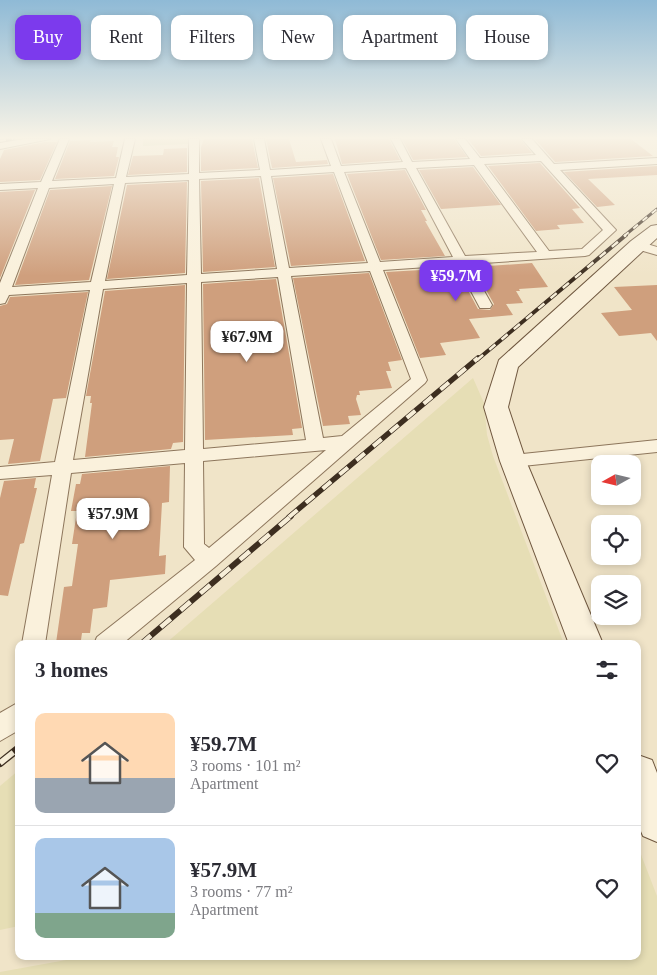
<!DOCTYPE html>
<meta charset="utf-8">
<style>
:root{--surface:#fff;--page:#f7f7f7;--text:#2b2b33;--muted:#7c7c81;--line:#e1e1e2;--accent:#7c3aed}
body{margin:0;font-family:"Times New Roman",serif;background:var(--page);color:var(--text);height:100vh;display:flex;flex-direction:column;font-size:19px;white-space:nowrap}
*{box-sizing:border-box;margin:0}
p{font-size:16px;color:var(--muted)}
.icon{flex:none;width:28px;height:28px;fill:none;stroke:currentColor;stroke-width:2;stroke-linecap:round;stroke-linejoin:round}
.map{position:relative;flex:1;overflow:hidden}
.panel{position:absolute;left:15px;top:640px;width:626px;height:320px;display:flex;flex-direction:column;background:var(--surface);border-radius:10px;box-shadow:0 2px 8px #0003}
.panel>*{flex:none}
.hud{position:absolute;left:15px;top:15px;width:628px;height:45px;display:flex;gap:10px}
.needle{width:32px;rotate:262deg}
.controls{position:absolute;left:591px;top:455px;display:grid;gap:10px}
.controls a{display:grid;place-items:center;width:50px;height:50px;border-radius:10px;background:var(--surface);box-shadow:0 2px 8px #0003;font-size:25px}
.price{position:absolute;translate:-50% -42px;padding:0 11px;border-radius:10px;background:#fff;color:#222;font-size:16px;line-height:32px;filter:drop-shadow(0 1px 2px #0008)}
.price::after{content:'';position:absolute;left:50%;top:30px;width:15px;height:11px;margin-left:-8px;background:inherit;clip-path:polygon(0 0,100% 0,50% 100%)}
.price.selected{background:var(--accent);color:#fff}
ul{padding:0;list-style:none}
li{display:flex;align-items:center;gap:15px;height:125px;padding:0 20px}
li+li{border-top:1px solid var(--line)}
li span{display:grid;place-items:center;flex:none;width:140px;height:100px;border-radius:10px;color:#555}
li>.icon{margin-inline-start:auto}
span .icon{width:60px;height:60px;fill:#fffc;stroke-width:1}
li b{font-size:21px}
h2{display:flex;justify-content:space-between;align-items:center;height:60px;padding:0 20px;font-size:21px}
.pill{padding:0 18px;border-radius:10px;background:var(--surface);box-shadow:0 2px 8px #0003;font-size:18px;line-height:45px}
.pill.selected{background:var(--accent);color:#fff}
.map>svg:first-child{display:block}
.farmland{fill:#e6deb5}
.green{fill:#c9cf9b}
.building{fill:#cf9f7d}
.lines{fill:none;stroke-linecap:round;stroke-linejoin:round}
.street-casing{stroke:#8d765c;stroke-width:2}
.secondary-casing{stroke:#6f573f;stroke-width:2}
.street{fill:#faf1dc;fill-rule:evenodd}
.secondary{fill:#faf1dc;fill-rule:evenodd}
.rail-far4-casing{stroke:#3d2e20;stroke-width:3}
.rail-far3-casing{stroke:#3d2e20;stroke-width:4}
.rail-far2-casing{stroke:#3d2e20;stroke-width:5.5}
.rail-far1-casing{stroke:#3d2e20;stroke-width:6}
.rail-casing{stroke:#3d2e20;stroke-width:8}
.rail-far4{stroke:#f7eed8;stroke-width:2;stroke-dasharray:6;stroke-linecap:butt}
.rail-far3{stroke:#f7eed8;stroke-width:2.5;stroke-dasharray:8;stroke-linecap:butt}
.rail-far2{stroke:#f7eed8;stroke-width:4;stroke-dasharray:11;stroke-linecap:butt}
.rail-far1{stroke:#f7eed8;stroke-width:4.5;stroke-dasharray:13;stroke-linecap:butt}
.rail{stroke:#f7eed8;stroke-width:5.5;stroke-dasharray:17;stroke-linecap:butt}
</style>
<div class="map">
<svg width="657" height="975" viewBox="0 0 657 975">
<rect width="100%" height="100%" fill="#f0e4c8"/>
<g class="farmland">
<path d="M 473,378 L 484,403 L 487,435 L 493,456 L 564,644 L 165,644 Z"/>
<path d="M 19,770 L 19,926 L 0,930 L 0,786 Z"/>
<path d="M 638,852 L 640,852 L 657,896 L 657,975 L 0,975 L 0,972 L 88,956 L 638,956 Z"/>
</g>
<path class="green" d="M 143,139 L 188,139 L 188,144 L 143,146 Z"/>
<g class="building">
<path d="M 204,139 L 252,139 L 258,168 L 201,171 L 201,147 Z"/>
<path d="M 266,139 L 289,139 L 296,162 L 327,160 L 328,164 L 272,168 Z"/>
<path d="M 335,139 L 389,139 L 400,160 L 342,164 Z"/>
<path d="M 402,139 L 454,139 L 467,157 L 413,160 Z"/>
<path d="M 468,139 L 520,139 L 532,153 L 481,156 Z"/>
<path d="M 535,139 L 631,139 L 653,156 L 555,162 Z"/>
<path d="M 91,140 L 90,142 L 114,141 L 112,147 L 118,147 L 116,157 L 119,157 L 114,176 L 55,179 L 70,141 Z"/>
<path d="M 45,142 L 57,142 L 40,180 L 0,182 L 0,159 L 4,150 Z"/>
<path d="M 187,148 L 187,172 L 128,175 L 133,156 L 163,155 L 164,149 Z"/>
<path d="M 540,163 L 580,208 L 572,209 L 584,223 L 557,225 L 560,229 L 536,231 L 488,166 Z"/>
<path d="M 657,166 L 657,175 L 588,179 L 615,205 L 597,207 L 564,172 Z"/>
<path d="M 473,167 L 501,205 L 441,209 L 419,170 Z"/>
<path d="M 405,170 L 426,210 L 421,210 L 427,221 L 425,221 L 445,256 L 381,260 L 347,174 Z"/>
<path d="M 333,174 L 365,261 L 291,266 L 273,178 Z"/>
<path d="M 259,178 L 275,267 L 203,272 L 201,181 Z"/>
<path d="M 187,182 L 185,273 L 107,279 L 127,185 Z"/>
<path d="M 112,186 L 89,280 L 15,285 L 50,190 Z"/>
<path d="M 35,190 L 0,278 L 0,192 Z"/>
<path d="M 532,263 L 548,287 L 519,289 L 520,291 L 516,291 L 523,303 L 506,304 L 513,315 L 469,319 L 480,338 L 440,343 L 446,355 L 420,358 L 386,272 L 456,268 L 478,309 L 490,310 L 494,304 L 473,267 Z"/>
<path d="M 369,273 L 402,360 L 388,362 L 391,371 L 386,371 L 392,388 L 359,391 L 360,395 L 357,395 L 356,399 L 361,415 L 348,416 L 350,424 L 323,426 L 293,278 Z"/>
<path d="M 276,279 L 302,428 L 292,429 L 293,435 L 205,440 L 203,284 Z"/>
<path d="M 185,285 L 183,442 L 173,443 L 171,449 L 85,457 L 92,403 L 90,403 L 91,396 L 86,396 L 105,291 Z"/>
<path d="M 657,285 L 657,341 L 651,333 L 619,336 L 601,313 L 632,310 L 614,287 Z"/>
<path d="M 88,292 L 66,398 L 53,399 L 40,461 L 8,464 L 14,439 L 0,440 L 0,306 L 7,304 L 10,297 Z"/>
<path d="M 170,466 L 169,502 L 162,503 L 159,556 L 166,555 L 165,574 L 110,580 L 107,607 L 93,609 L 90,633 L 82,633 L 81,640 L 56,643 L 64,587 L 72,586 L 78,544 L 72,544 L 77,511 L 71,511 L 76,484 L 80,484 L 82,474 Z"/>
<path d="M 36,478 L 34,488 L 37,488 L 24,543 L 20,544 L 8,596 L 0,595 L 0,498 L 4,481 Z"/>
</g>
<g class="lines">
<defs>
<g id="street">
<path d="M 25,139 L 50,139 L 0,149 L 0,143 Z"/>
<path d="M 60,139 L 69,139 L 52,181 L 116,178 L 125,139 L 135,139 L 126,177 L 189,174 L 189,139 L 199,139 L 199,173 L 260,170 L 254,139 L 264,139 L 270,170 L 331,166 L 321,139 L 331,139 L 341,166 L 403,162 L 391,139 L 400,139 L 412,162 L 470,159 L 456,139 L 465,139 L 480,158 L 536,155 L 522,139 L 532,139 L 554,164 L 657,158 L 657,164 L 560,170 L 616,230 L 589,255 L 585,256 L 469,264 L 492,305 L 490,308 L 480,308 L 457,265 L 383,270 L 427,380 L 425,383 L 216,566 L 122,644 L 94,644 L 97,637 L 195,560 L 184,547 L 185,463 L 71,473 L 45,644 L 22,644 L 52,475 L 0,479 L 0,467 L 55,462 L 90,290 L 9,295 L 5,303 L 0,304 L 0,283 L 38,188 L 0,190 L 0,184 L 41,182 ZM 541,161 L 603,230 L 582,249 L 549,251 L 484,164 ZM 474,165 L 537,252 L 465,256 L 416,168 ZM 406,168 L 453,257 L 380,262 L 344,172 ZM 334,172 L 368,263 L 289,268 L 271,176 ZM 261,176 L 277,269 L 201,274 L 199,179 ZM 189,180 L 187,275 L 105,281 L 125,183 ZM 114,184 L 91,282 L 12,287 L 49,188 ZM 370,271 L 411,379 L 342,436 L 323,438 L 291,276 ZM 278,277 L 306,440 L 203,449 L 201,282 ZM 187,283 L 185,450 L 73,460 L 103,289 ZM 326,450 L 209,548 L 204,544 L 203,461 Z"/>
<path d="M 637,241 L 657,247 L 657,255 L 633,248 L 631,245 L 633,242 Z"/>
<path d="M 657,440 L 657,452 L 513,467 L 507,465 L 504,461 L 507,457 L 513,455 Z"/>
<path d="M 19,702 L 19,730 L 0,741 L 0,713 Z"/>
</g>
<g id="secondary">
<path d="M 657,225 L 657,238 L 518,367 L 508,407 L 526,461 L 603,644 L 569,644 L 500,461 L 484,407 L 499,360 L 631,241 L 651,226 Z"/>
<path d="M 638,755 L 652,760 L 657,773 L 657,842 L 643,836 L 638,824 Z"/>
</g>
</defs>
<use href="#street" class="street-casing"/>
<use href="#secondary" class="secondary-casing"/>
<use href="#street" class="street"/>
<use href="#secondary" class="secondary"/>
<defs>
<g id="rail-far4">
<path d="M 0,141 L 13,139"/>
<path d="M 624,236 L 657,209"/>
</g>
<path id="rail-far3" d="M 477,360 L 626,235"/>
<path id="rail-far2" d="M 289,517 L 478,358"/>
<path id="rail-far1" d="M 141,644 L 291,516"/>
<path id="rail" d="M 0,763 L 19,748"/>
</defs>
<use href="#rail-far4" class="rail-far4-casing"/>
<use href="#rail-far3" class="rail-far3-casing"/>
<use href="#rail-far2" class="rail-far2-casing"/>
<use href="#rail-far1" class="rail-far1-casing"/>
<use href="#rail" class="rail-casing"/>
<use href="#rail-far4" class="rail-far4"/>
<use href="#rail-far3" class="rail-far3"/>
<use href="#rail-far2" class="rail-far2"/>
<use href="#rail-far1" class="rail-far1"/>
<use href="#rail" class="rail"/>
</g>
<linearGradient id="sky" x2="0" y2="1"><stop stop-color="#8fbad6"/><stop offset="0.5" stop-color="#f8f3e6"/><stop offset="1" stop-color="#f8f3e6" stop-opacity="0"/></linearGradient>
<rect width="657" height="276" fill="url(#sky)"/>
</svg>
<div class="controls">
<a><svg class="needle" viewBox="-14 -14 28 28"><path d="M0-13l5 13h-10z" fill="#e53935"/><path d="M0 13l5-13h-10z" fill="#7c7c81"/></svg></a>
<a><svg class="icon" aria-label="locate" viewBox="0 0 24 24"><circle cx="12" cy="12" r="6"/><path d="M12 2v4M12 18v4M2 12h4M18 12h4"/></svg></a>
<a><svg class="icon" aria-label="layers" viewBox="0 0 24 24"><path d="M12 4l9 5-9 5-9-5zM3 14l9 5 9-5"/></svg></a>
</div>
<b class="price selected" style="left:456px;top:302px">¥59.7M</b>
<b class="price" style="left:247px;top:363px">¥67.9M</b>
<b class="price" style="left:113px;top:540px">¥57.9M</b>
<div class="hud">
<a class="pill selected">Buy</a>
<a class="pill">Rent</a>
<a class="pill">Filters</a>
<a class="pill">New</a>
<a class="pill">Apartment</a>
<a class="pill">House</a>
</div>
<section class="panel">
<h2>3 homes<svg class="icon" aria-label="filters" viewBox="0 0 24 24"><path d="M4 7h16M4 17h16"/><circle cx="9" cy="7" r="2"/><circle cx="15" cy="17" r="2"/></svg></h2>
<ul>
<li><span style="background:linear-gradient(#ffd9b3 65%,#9aa5b1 0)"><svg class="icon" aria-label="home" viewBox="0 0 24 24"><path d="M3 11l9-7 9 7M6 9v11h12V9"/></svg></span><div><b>¥59.7M</b><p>3 rooms · 101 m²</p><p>Apartment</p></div><svg class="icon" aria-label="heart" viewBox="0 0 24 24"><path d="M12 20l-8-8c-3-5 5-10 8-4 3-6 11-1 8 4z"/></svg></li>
<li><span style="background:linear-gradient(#a9c7e8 75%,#7fa58c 0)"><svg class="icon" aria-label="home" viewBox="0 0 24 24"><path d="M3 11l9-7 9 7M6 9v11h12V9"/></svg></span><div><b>¥57.9M</b><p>3 rooms · 77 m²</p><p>Apartment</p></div><svg class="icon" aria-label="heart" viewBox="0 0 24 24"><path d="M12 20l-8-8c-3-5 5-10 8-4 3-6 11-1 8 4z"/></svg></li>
</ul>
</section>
</div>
